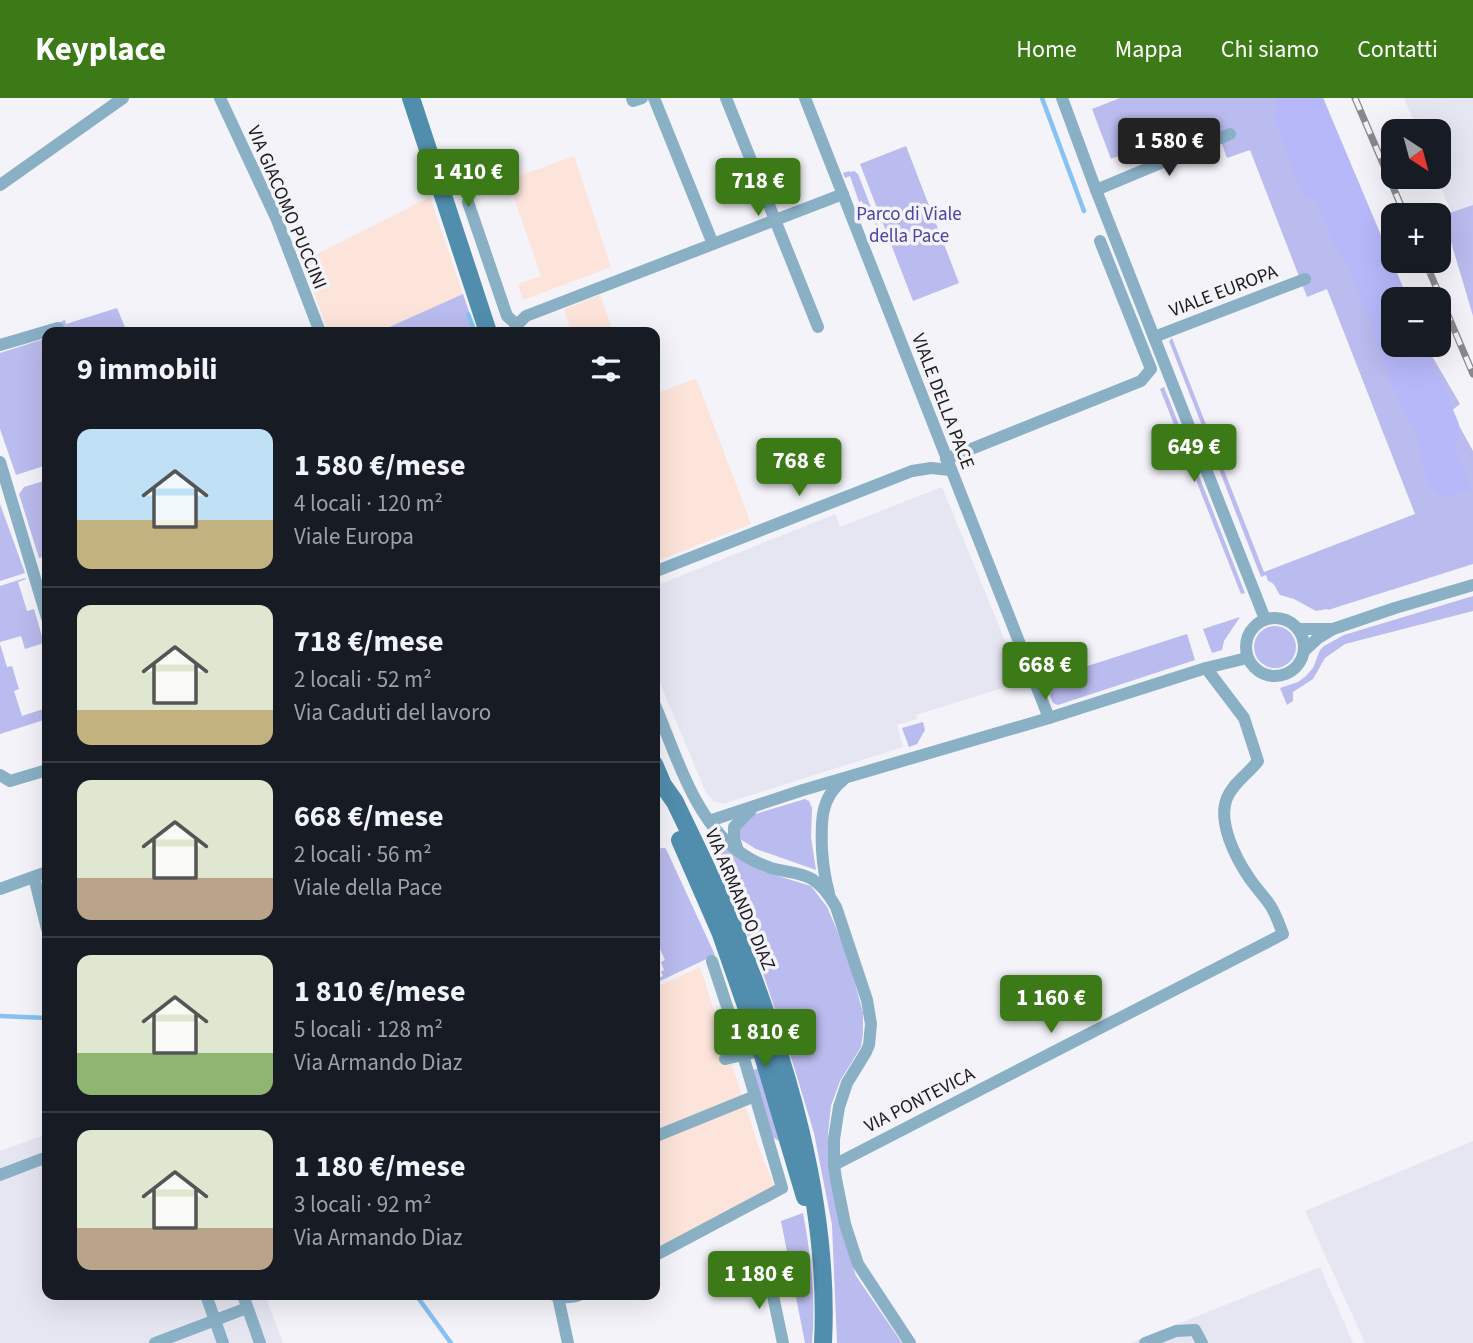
<!DOCTYPE html>
<html lang="it">
<meta charset="utf-8">
<style>
:root{--surface:#171b24;--page:#20242c;--text:#f1f3f6;--muted:#9ea1a6;--line:#363941;--accent:#3c7a17}
body{margin:0;font-family:"Source Sans 3",sans-serif;background:var(--page);color:var(--text);height:100vh;display:flex;flex-direction:column;font-size:26px;white-space:nowrap}
*{box-sizing:border-box;margin:0}
p{font-size:23px;color:var(--muted)}
.icon{flex:none;width:38px;height:38px;fill:none;stroke:currentColor;stroke-width:2;stroke-linecap:round;stroke-linejoin:round}
.map{position:relative;flex:1;overflow:hidden}
.panel{position:absolute;left:42px;top:229px;width:618px;height:973px;display:flex;flex-direction:column;background:var(--surface);border-radius:14px;box-shadow:0 7px 28px #0002}
.panel>*{flex:none}
.needle{width:46px;rotate:144deg}
.fabs{position:absolute;left:1381px;top:21px;display:grid;gap:14px}
.fabs a{display:grid;place-items:center;width:70px;height:70px;border-radius:14px;background:var(--surface);box-shadow:0 7px 28px #0002;font-size:35px}
.price{position:absolute;translate:-50% -60px;padding:0 16px;border-radius:7px;background:var(--accent);color:#fff;font-size:23px;line-height:46px;filter:drop-shadow(0 2px 4px #0008)}
.price::after{content:'';position:absolute;left:50%;top:42px;width:21px;height:16px;margin-left:-10px;background:inherit;clip-path:polygon(0 0,100% 0,50% 100%)}
.price.selected{background:#222;color:#fff}
ul{padding:0;list-style:none}
li{display:flex;align-items:center;gap:21px;height:175px;padding:0 35px}
li+li{border-top:2px solid var(--line)}
li span{display:grid;place-items:center;flex:none;width:196px;height:140px;border-radius:14px;color:#555}
li>.icon{margin-inline-start:auto}
span .icon{width:84px;height:84px;fill:#fffc;stroke-width:1}
li b{font-size:30px}
h2{display:flex;justify-content:space-between;align-items:center;height:84px;padding:0 35px;font-size:30px}
header{display:flex;align-items:center;gap:42px;box-sizing:border-box;height:98px;padding:0 35px;background:var(--accent);color:#fff}
header strong{font-size:33px}
nav{display:flex;gap:38px;margin-inline-start:auto;font-size:24px}
.map>svg:first-child{display:block}
.commercial{fill:#fce4da}
.built{fill:#e5e6f2}
.green{fill:#babbee}
.forest{fill:#b7b8fa}
.lines{fill:none;stroke-linecap:round;stroke-linejoin:round}
.stream{stroke:#86c2f3;stroke-width:4.5}
.street{stroke:#89b0c5;stroke-width:12}
.secondary{stroke:#518ead;stroke-width:18}
.rail-casing{stroke:#89898d;stroke-width:7}
.rail{stroke:#f3f3f9;stroke-width:4.5;stroke-dasharray:13;stroke-linecap:butt}
.labels{text-anchor:middle;stroke-width:7;stroke-linejoin:round;paint-order:stroke}
.street-label{font-size:19px;fill:#1a1a1c;stroke:#f3f3f9}
.park-label{font-size:19px;fill:#4e44a2;stroke:#f3f3f9}
</style>
<header>
<strong>Keyplace</strong>
<nav><a>Home</a><a>Mappa</a><a>Chi siamo</a><a>Contatti</a></nav>
</header>
<div class="map">
<svg width="1473" height="1245" viewBox="0 0 1473 1245">
<rect width="100%" height="100%" fill="#f3f3f9"/>
<g class="commercial">
<path d="M 574,58 L 611,169 L 523,202 L 518,186 L 541,178 L 508,82 Z"/>
<path d="M 430,99 L 463,196 L 378,234 L 328,234 L 303,163 Z"/>
<path d="M 600,197 L 613,234 L 572,234 L 564,213 L 566,210 Z"/>
<path d="M 696,280 L 751,426 L 655,464 L 655,296 Z"/>
<path d="M 700,869 L 761,1056 L 776,1091 L 654,1153 L 654,890 Z"/>
</g>
<g class="built">
<path d="M 1404,0 L 1473,0 L 1473,107 L 1451,114 L 1437,79 L 1438,79 L 1438,33 L 1418,33 Z"/>
<path d="M 942,389 L 1022,584 L 916,617 L 917,621 L 897,627 L 903,649 L 723,706 L 713,703 L 706,695 L 655,573 L 655,488 L 835,416 L 840,429 Z"/>
<path d="M 47,1036 L 47,1197 L 265,1197 L 283,1245 L 0,1245 L 0,1053 Z"/>
<path d="M 1473,1043 L 1473,1245 L 1365,1245 L 1305,1113 Z"/>
<path d="M 1320,1169 L 1353,1245 L 1130,1245 Z"/>
</g>
<g class="green">
<path d="M 1120,0 L 1323,0 L 1408,201 L 1393,201 L 1393,247 L 1427,247 L 1432,258 L 1460,306 L 1451,313 L 1473,353 L 1473,466 L 1328,512 L 1327,511 L 1316,513 L 1294,501 L 1280,497 C 1276,492 1276,485 1268,483 L 1266,477 L 1261,479 L 1169,243 L 1172,240 L 1264,474 L 1415,416 L 1327,191 L 1307,199 L 1250,52 L 1227,60 L 1213,21 L 1111,61 L 1092,11 Z"/>
<path d="M 906,48 L 959,185 L 913,203 L 860,66 Z"/>
<path d="M 849,73 L 850,74 L 854,73 L 858,76 L 884,143 L 882,144 L 868,107 L 864,108 L 862,103 L 859,104 L 850,78 L 845,80 L 843,75 Z"/>
<path d="M 1473,107 L 1473,218 L 1443,117 Z"/>
<path d="M 463,196 L 476,234 L 378,234 Z"/>
<path d="M 117,210 L 127,234 L 63,234 L 60,224 L 65,222 L 66,226 Z"/>
<path d="M 47,240 L 47,367 L 16,377 L 0,331 L 0,255 Z"/>
<path d="M 1164,289 L 1245,495 L 1241,496 L 1160,291 Z"/>
<path d="M 47,382 L 47,458 L 39,460 L 19,396 L 24,389 Z"/>
<path d="M 0,406 L 25,475 L 0,483 Z"/>
<path d="M 25,480 L 26,481 L 18,484 L 27,513 L 34,511 L 44,545 L 25,551 L 21,538 L 0,544 L 0,488 Z"/>
<path d="M 1473,498 L 1473,513 L 1345,546 L 1325,560 L 1313,581 L 1293,594 L 1293,603 L 1287,607 L 1280,590 L 1298,584 L 1306,578 L 1313,570 L 1320,552 L 1324,548 L 1344,537 Z"/>
<path d="M 1240,519 L 1224,543 L 1222,552 L 1212,555 L 1203,531 Z"/>
<circle cx="1275" cy="549" r="21"/>
<path d="M 1187,536 L 1195,562 L 1058,607 L 1053,605 L 1044,582 Z"/>
<path d="M 0,546 L 7,569 L 12,568 L 19,591 L 14,593 L 22,618 L 43,611 L 42,604 L 47,603 L 47,621 L 0,636 Z"/>
<path d="M 923,624 L 925,632 L 917,646 L 909,649 L 902,630 Z"/>
<path d="M 805,701 L 809,703 L 812,710 L 811,739 L 816,772 L 756,751 L 740,741 L 737,729 L 749,718 Z"/>
<path d="M 708,735 L 761,773 L 811,788 L 827,809 L 839,837 L 849,863 L 863,915 L 863,936 L 861,949 L 840,983 L 831,1008 L 828,1035 L 829,1070 L 850,1160 L 856,1178 L 902,1245 L 837,1245 L 832,1127 L 814,1035 L 795,972 L 765,881 L 717,763 L 720,761 L 717,751 Z"/>
<path d="M 661,750 L 665,750 L 667,753 L 715,857 L 660,883 L 658,880 L 663,878 L 661,874 L 664,872 L 661,864 L 665,862 L 659,849 L 656,850 L 655,847 L 654,758 Z"/>
<path d="M 759,970 L 781,1044 L 772,1039 L 753,972 Z"/>
<path d="M 803,1115 C 811,1158 816,1201 812,1245 L 805,1245 L 781,1123 Z"/>
</g>
<path class="forest" d="M 1277,0 L 1323,0 L 1407,201 L 1393,201 L 1393,247 L 1426,247 L 1459,326 L 1455,351 L 1471,391 L 1443,400 L 1428,387 L 1417,336 L 1403,312 L 1391,286 L 1370,221 L 1347,168 L 1332,142 L 1317,105 L 1302,96 L 1274,20 Z"/>
<g class="lines">
<g class="stream">
<path d="M 1042,0 L 1084,113"/>
<path d="M 468,216 L 475,234"/>
<path d="M 0,918 L 47,920"/>
<path d="M 416,1197 L 451,1245"/>
</g>
<g class="street">
<path d="M 220,0 L 277,122 L 320,234"/>
<path d="M 632,0 L 633,3 L 642,0"/>
<path d="M 654,0 L 713,146"/>
<path d="M 726,0 L 818,229"/>
<path d="M 805,0 L 1049,620"/>
<path d="M 1062,0 L 1096,92 L 1265,521"/>
<path d="M 0,87 L 123,0"/>
<path d="M 1096,92 L 1230,36"/>
<path d="M 468,104 L 507,218 L 517,227"/>
<path d="M 517,227 L 526,218 L 843,96"/>
<path d="M 1154,239 L 1305,181"/>
<path d="M 0,247 L 58,230"/>
<path d="M 946,361 L 1141,283 L 1151,271 L 1100,143"/>
<path d="M 0,364 L 47,520"/>
<path d="M 654,474 L 912,373 L 931,370 L 950,372"/>
<circle cx="1275" cy="549" r="29"/>
<path d="M 1298,531 L 1333,531"/>
<path d="M 1304,553 L 1318,540 L 1333,531 L 1395,510 L 1473,487"/>
<path d="M 654,605 C 675,653 693,720 737,752 C 747,760 759,766 771,770 C 784,774 800,774 812,781 C 823,788 830,798 836,809 L 867,902 L 871,926 L 869,947 L 866,954 L 847,985 L 839,1009 L 834,1041 L 834,1067 L 836,1081 L 845,1126 L 858,1166 L 910,1245"/>
<path d="M 0,677 L 10,683 L 47,672"/>
<path d="M 709,723 L 803,692 L 1049,620 L 1206,570 L 1247,560"/>
<path d="M 738,753 L 734,740 L 734,729 L 751,712"/>
<path d="M 34,779 L 47,831"/>
<path d="M 0,791 L 47,774"/>
<path d="M 829,795 C 825,781 823,767 822,752 C 821,725 820,700 843,682"/>
<path d="M 725,961 L 751,955"/>
<path d="M 654,1039 L 755,998"/>
<path d="M 834,1067 L 1283,836 C 1279,826 1276,816 1270,807 C 1264,798 1256,790 1250,781 C 1236,761 1217,724 1227,700 C 1233,685 1248,676 1258,663 L 1244,620 L 1206,570"/>
<path d="M 0,1077 L 47,1059"/>
<path d="M 654,1158 L 782,1090 L 743,957 L 712,863"/>
<path d="M 768,1174 L 783,1245"/>
<path d="M 206,1197 L 223,1245"/>
<path d="M 243,1197 L 260,1245"/>
<path d="M 554,1197 C 561,1200 572,1200 579,1197"/>
<path d="M 558,1199 L 568,1245"/>
<path d="M 155,1245 L 247,1210"/>
<path d="M 1145,1245 L 1176,1233 L 1195,1232 L 1202,1245"/>
</g>
<g class="secondary">
<path d="M 411,0 L 488,234"/>
<path d="M 654,666 L 663,687 L 675,704 C 695,746 716,788 734,831 C 786,959 830,1105 823,1245"/>
<path d="M 680,742 L 721,836 L 761,951 L 805,1099"/>
</g>
<defs>
<g id="rail">
<path d="M 1355,0 L 1405,117"/>
<path d="M 1425,163 L 1473,276"/>
</g>
</defs>
<use href="#rail" class="rail-casing"/>
<use href="#rail" class="rail"/>
</g>
<g class="labels">
<g class="street-label">
<text transform="translate(288 109) rotate(67)" y="7">VIA GIACOMO PUCCINI</text>
<text transform="translate(1223 192) rotate(-21)" y="7">VIALE EUROPA</text>
<text transform="translate(944 303) rotate(69)" y="7">VIALE DELLA PACE</text>
<text transform="translate(741 801) rotate(67)" y="7">VIA ARMANDO DIAZ</text>
<text transform="translate(919 1001) rotate(-27)" y="7">VIA PONTEVICA</text>
</g>
<g class="park-label">
<text x="909" y="122">Parco di Viale<tspan x="909" dy="22">della Pace</tspan></text>
</g>
</g>
</svg>
<div class="fabs">
<a><svg class="needle" viewBox="-14 -14 28 28"><path d="M0-13l5 13h-10z" fill="#e53935"/><path d="M0 13l5-13h-10z" fill="#9ea1a6"/></svg></a>
<a>+</a>
<a>−</a>
</div>
<b class="price selected" style="left:1169px;top:80px">1 580 €</b>
<b class="price" style="left:468px;top:111px">1 410 €</b>
<b class="price" style="left:758px;top:120px">718 €</b>
<b class="price" style="left:1194px;top:386px">649 €</b>
<b class="price" style="left:799px;top:400px">768 €</b>
<b class="price" style="left:1045px;top:604px">668 €</b>
<b class="price" style="left:1051px;top:937px">1 160 €</b>
<b class="price" style="left:765px;top:971px">1 810 €</b>
<b class="price" style="left:759px;top:1213px">1 180 €</b>
<section class="panel">
<h2>9 immobili<svg class="icon" aria-label="filters" viewBox="0 0 24 24"><path d="M4 7h16M4 17h16"/><circle cx="9" cy="7" r="2"/><circle cx="15" cy="17" r="2"/></svg></h2>
<ul>
<li><span style="background:linear-gradient(#bfe0f5 65%,#c2b280 0)"><svg class="icon" aria-label="home" viewBox="0 0 24 24"><path d="M3 11l9-7 9 7M6 9v11h12V9"/></svg></span><div><b>1 580 €/mese</b><p>4 locali · 120 m²</p><p>Viale Europa</p></div></li>
<li><span style="background:linear-gradient(#dfe7d0 75%,#c2b280 0)"><svg class="icon" aria-label="home" viewBox="0 0 24 24"><path d="M3 11l9-7 9 7M6 9v11h12V9"/></svg></span><div><b>718 €/mese</b><p>2 locali · 52 m²</p><p>Via Caduti del lavoro</p></div></li>
<li><span style="background:linear-gradient(#dfe7d0 70%,#b9a48a 0)"><svg class="icon" aria-label="home" viewBox="0 0 24 24"><path d="M3 11l9-7 9 7M6 9v11h12V9"/></svg></span><div><b>668 €/mese</b><p>2 locali · 56 m²</p><p>Viale della Pace</p></div></li>
<li><span style="background:linear-gradient(#dfe7d0 70%,#8fb573 0)"><svg class="icon" aria-label="home" viewBox="0 0 24 24"><path d="M3 11l9-7 9 7M6 9v11h12V9"/></svg></span><div><b>1 810 €/mese</b><p>5 locali · 128 m²</p><p>Via Armando Diaz</p></div></li>
<li><span style="background:linear-gradient(#dfe7d0 70%,#b9a48a 0)"><svg class="icon" aria-label="home" viewBox="0 0 24 24"><path d="M3 11l9-7 9 7M6 9v11h12V9"/></svg></span><div><b>1 180 €/mese</b><p>3 locali · 92 m²</p><p>Via Armando Diaz</p></div></li>
</ul>
</section>
</div>
